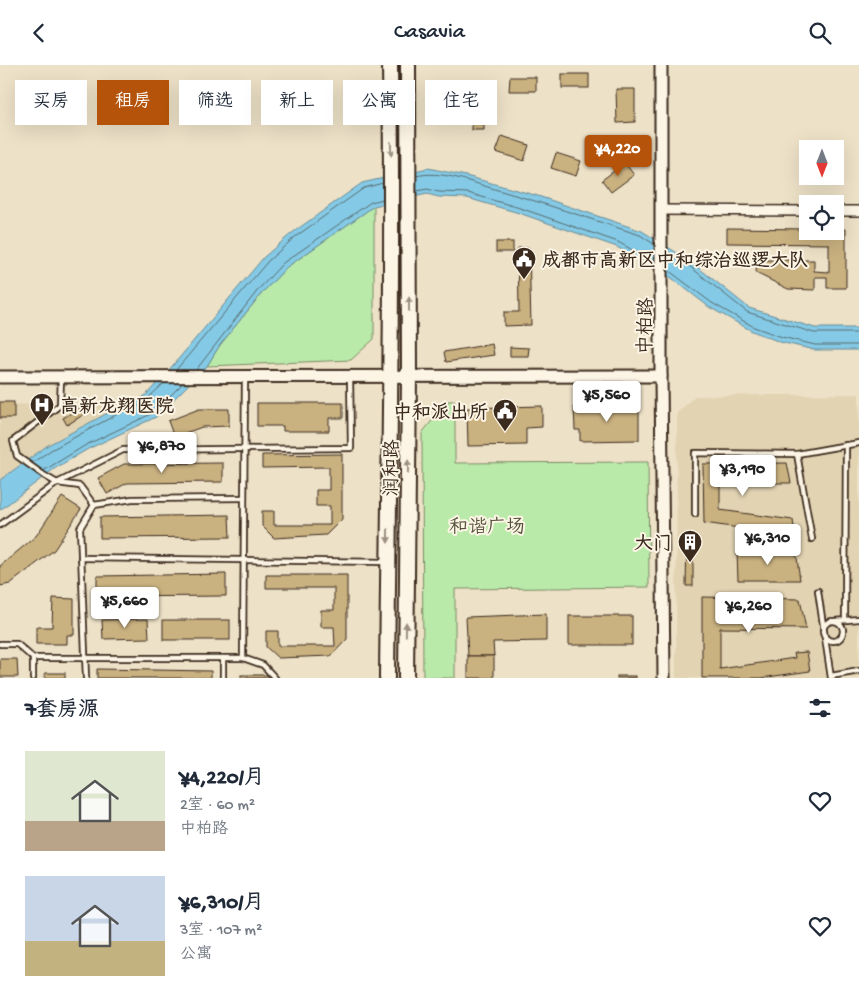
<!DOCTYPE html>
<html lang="zh">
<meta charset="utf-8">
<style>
:root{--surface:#fff;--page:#f6f6f7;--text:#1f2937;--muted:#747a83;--accent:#b45309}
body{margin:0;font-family:"Gochi Hand","LXGW WenKai TC",sans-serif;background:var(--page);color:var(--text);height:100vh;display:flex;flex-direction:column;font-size:19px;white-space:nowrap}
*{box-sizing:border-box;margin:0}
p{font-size:16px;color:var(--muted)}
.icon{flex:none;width:28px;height:28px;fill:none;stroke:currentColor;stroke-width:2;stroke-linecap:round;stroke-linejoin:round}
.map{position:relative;height:613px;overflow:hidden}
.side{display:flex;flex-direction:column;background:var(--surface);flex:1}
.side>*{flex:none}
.banner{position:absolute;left:15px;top:15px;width:500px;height:45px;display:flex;gap:10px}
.needle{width:32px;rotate:180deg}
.buttons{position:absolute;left:799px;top:75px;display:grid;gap:10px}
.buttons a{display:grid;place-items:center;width:45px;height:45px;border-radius:0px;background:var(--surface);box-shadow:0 5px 20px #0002;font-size:25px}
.price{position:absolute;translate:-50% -42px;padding:0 11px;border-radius:5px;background:#fff;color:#222;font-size:16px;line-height:32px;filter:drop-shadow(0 1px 2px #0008)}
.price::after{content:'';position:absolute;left:50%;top:30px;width:15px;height:11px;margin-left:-8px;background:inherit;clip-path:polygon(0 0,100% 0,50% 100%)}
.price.on{background:var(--accent);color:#fff}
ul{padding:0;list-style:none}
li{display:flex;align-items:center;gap:15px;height:125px;padding:0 25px}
li span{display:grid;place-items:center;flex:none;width:140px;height:100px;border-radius:0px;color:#555}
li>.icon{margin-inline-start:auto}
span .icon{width:60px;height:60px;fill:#fffc;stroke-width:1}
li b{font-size:21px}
h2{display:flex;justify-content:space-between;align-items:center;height:60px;padding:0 25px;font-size:21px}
.pill{padding:0 18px;border-radius:0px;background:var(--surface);box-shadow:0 5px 20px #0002;font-size:18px;line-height:45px}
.pill.on{background:var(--accent);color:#fff}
header{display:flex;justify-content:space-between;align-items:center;height:65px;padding:0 25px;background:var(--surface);font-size:22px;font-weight:600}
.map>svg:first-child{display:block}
.built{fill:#e2d3b2}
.green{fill:#baeaaa;stroke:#7a8a64}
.water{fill:#84cae6;stroke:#678a96}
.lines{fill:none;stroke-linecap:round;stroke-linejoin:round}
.shore{stroke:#586a6e;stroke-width:1}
.building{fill:#c9b180;stroke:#3b2a1e}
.service-casing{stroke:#3b2a1e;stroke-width:8}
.minor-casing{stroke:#3b2a1e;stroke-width:12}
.tertiary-casing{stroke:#3b2a1e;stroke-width:15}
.primary-casing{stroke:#3b2a1e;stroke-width:18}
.service{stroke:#fcf5e5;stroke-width:4.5}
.minor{stroke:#fcf5e5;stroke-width:9}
.tertiary{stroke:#fcf5e5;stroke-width:11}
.primary{stroke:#fcf5e5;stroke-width:14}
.oneway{fill:#9c9082}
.labels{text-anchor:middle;stroke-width:4;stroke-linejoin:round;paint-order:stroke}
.poi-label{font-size:19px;font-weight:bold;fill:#3b2a1e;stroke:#fcf5e5;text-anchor:start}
.street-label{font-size:19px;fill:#3b2a1e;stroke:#fcf5e5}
.park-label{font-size:19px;fill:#54503a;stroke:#fcf5e5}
</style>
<header><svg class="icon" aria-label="back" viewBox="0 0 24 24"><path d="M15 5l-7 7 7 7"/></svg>Casavia<svg class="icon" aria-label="search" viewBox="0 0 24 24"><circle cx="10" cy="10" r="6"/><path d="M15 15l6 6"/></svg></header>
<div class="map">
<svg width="859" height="613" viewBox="0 0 859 613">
<rect width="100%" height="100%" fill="#ede1c7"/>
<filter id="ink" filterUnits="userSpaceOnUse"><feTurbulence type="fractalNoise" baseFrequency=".02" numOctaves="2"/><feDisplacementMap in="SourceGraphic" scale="10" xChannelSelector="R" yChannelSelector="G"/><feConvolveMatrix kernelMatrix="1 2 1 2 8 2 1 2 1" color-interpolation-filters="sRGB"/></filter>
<g filter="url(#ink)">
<g class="built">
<path d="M 859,329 L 859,613 L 676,613 L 677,348 L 695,331 Z"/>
<path d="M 138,336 L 121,341 L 48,380 L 0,415 L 0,340 Z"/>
</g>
<g class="green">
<path d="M 374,141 L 374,274 L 351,295 L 207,301 L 220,280 L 262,228 L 287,202 Z"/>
<path d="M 448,336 L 455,336 L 455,398 L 648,397 L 649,522 L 455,524 L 455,613 L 423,613 L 422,368 Z"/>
</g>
<path class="water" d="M 428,103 L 466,111 L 538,131 L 642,166 L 690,196 L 749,243 L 815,263 L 859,263 L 859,285 L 815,285 L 780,277 L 752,266 L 709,242 L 673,214 L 617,182 L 519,148 L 467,133 L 439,132 L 427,129 L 374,141 L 287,202 L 262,228 L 220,280 L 207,301 L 156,352 L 88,384 L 54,404 L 0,445 L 0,415 L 48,380 L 121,341 L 138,336 L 147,329 L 175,298 L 264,192 L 292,168 L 362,118 Z"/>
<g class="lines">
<g class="shore">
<path d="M 416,111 C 440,105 468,116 491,123 C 541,137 590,154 640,170 L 654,179"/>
<path d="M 417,126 L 427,124 L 439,127 L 468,128 L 520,143 L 618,177 L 654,197"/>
<path d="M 668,188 L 688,200 L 747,247 L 814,268 L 859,268"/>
<path d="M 668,205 L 712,238 L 754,262 L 782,272 L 815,280 L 859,280"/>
<path d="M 176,305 L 268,196 L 295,172 L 364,123 L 383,118"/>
<path d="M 196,305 L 258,225 L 283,198 L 371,137 L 383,134"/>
<path d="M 32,398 L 51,385 L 123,346 L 141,340 L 163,319"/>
<path d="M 43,406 L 86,380 L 153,348 L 182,319"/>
</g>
</g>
<g class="building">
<rect x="562" y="9" width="27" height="14"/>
<path d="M 510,12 L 536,12 L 536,26 L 509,26 Z"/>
<path d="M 616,24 L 635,24 L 635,57 L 617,58 Z"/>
<rect x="472" y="31" width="12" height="34"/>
<path d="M 502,71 L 529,80 L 524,96 L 496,87 Z"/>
<path d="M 556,88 L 581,96 L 576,111 L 551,103 Z"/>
<path d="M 625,98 L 634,110 L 611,127 L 602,115 Z"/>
<path d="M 727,163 L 808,164 L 808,166 L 835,166 L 835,164 L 846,164 L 846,223 L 827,223 L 827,212 L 815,212 L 815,225 L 788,224 L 756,208 L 757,195 L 814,195 L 814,206 L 829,207 L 829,179 L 727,178 Z"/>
<rect x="496" y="177" width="17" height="10"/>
<path d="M 518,183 L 529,183 L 531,260 L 504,261 L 504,247 L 519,247 Z"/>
<path d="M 492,279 L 494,290 L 446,297 L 444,287 Z"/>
<path d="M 510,282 L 529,283 L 528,291 L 510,291 Z"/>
<rect x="0" y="337" width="14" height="16"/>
<path d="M 257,338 L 343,338 L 343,353 L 329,353 L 329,366 L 283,366 L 283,361 L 257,361 Z"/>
<path d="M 87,339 L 91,345 L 67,360 L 63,353 Z"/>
<path d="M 542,341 L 542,362 L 526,363 L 526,380 L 468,381 L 467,343 Z"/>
<path d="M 574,341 L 639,341 L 639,375 L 580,376 L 580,365 L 575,365 Z"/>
<path d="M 199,344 L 229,344 L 229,361 L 202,362 L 174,372 L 168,356 Z"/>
<path d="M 342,389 L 342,454 L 326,470 L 274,473 L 262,461 L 262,446 L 274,446 L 274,460 L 330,460 L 330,441 L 316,441 L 316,425 L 329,425 L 329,402 L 262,403 L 262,390 Z"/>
<path d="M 223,398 L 223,417 L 127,418 L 107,429 L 98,413 L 124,399 Z"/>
<path d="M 787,398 L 791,418 L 774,418 L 774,413 L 720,413 L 720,445 L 793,455 L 795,471 L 704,458 L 703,399 Z"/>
<path d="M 62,432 L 81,444 L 54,485 L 10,519 L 0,521 L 0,501 L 36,471 Z"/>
<path d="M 229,450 L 230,472 L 100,473 L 100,452 Z"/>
<path d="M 687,474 L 693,474 L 693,521 L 686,521 Z"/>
<path d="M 737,486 L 796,486 L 800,515 L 738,515 Z"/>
<path d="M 226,509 L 226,531 L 97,532 L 97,511 Z"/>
<path d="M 266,510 L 347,510 L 347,574 L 331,591 L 278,593 L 266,582 L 266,566 L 278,566 L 278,581 L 335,581 L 334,562 L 321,562 L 321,545 L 334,545 L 334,523 L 266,523 Z"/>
<path d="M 702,532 L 800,534 L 806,564 L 720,563 L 720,604 L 795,593 L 794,588 L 807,587 L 810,606 L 761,613 L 702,613 Z"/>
<path d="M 53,533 L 74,534 L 74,570 L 67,570 L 67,579 L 36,579 L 36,562 L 52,562 Z"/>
<path d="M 546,549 L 546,576 L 493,577 L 494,591 L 468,591 L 466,552 Z"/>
<rect x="569" y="551" width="63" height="29"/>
<path d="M 148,554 L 149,573 L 103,574 L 102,555 Z"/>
<rect x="163" y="555" width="67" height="20"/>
<rect x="468" y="591" width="26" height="22"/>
<path d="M 0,594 L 17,594 L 18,612 L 0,612 Z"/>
<path d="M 97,604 L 211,606 L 211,613 L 97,613 Z"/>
<rect x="45" y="608" width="20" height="5"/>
<rect x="241" y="610" width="27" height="3"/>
<rect x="617" y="611" width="19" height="2"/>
</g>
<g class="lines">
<defs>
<g id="service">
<path d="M 61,313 L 60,340 L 13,376 L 17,391 L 45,411 L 57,418 L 80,421 L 94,440"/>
<path d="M 797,389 L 812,474"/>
<path d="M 695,449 L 695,388 L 797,389 L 859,378"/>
<path d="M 0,460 L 57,418 L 123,385 L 351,383 L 350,312"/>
<path d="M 81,493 L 387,497"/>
<path d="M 818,526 L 831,613"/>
<path d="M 845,555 L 846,380"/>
<path d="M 835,556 L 859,554"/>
<circle cx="833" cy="566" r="10"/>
<path d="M 0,579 L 17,579 L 33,593 L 243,593 L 263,600 L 275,613"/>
<path d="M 223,593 L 223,613"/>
<path d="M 243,593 L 245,312"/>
<path d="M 831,611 L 859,606"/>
<path d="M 33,613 L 33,593"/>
<path d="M 86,613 L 80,463 L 94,440 L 132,434 L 244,433"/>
</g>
<g id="minor">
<path d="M 662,145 L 808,146"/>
<path d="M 835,146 L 859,146"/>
</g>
<g id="tertiary">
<path d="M 661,0 L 661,311 L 664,613"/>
<path d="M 0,312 L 661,311"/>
</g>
<g id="primary">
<path d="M 387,613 C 389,409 393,204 390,0"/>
<path d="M 406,613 L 409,311 L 408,0"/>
</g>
</defs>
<use href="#service" class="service-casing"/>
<use href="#minor" class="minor-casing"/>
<use href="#tertiary" class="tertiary-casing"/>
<use href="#primary" class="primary-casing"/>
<use href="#service" class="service"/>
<use href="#minor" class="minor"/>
<use href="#tertiary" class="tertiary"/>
<use href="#primary" class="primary"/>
</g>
<defs><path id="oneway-solid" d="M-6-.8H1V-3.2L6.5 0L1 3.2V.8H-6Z" transform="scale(1.25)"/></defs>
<g class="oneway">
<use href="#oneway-solid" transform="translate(391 84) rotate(89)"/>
<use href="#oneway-solid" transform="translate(409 239) rotate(-90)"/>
<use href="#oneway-solid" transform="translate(408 402) rotate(-89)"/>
<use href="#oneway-solid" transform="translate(388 471) rotate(90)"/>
<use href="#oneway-solid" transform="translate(406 564) rotate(-89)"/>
</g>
</g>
<defs>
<symbol id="civic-pin" viewBox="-11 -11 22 30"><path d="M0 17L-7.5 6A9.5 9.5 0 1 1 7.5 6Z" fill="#3b2a1e" stroke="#fcf5e5"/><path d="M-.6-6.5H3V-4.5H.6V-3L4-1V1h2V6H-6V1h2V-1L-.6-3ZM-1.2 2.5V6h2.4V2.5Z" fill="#fff"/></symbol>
<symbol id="hospital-pin" viewBox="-11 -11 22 30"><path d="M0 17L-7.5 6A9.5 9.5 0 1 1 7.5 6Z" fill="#3b2a1e" stroke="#fcf5e5"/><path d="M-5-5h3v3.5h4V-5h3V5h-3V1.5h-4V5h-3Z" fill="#fff"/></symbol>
<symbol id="building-pin" viewBox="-11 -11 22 30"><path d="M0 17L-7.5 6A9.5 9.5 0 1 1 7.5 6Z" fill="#3b2a1e" stroke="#fcf5e5"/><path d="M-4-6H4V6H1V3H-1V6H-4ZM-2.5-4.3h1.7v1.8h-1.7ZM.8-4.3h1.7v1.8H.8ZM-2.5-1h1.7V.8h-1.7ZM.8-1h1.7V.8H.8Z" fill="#fff"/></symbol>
</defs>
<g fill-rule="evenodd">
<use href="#civic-pin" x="510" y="180" width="28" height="38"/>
<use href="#hospital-pin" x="28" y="326" width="28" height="38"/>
<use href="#civic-pin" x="491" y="332" width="28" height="38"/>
<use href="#building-pin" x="676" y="463" width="28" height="38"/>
</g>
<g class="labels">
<g class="poi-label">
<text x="542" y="201">成都市高新区中和综治巡逻大队</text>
<text x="60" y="347">高新龙翔医院</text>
<text x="488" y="353" text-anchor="end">中和派出所</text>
<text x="672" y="484" text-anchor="end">大门</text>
</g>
<g class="street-label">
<text transform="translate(644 261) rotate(-89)" y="7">中柏路</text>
<text transform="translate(390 403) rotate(-89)" y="7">润和路</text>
</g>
<g class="park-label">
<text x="487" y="467">和谐广场</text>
</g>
</g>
</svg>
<div class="buttons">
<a><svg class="needle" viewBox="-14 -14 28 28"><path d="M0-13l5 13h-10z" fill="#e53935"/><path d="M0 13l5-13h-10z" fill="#747a83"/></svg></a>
<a><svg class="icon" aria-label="locate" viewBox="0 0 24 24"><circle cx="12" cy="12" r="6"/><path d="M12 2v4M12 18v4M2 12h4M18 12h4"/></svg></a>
</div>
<b class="price on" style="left:618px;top:112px">¥4,220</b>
<b class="price" style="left:607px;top:358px">¥5,560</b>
<b class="price" style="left:162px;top:409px">¥6,870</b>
<b class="price" style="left:743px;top:432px">¥3,190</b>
<b class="price" style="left:768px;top:501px">¥6,310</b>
<b class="price" style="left:125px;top:564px">¥5,660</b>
<b class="price" style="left:749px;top:569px">¥6,260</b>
<div class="banner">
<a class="pill">买房</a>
<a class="pill on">租房</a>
<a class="pill">筛选</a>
<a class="pill">新上</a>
<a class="pill">公寓</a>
<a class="pill">住宅</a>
</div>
</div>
<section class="side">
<h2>7套房源<svg class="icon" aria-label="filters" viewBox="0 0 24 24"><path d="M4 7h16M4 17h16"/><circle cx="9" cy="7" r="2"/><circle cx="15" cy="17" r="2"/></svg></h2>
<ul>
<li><span style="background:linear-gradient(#dfe7d0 70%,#b9a48a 0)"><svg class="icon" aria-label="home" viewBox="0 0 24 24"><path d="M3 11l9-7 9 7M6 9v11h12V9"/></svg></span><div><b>¥4,220/月</b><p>2室 · 60 m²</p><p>中柏路</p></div><svg class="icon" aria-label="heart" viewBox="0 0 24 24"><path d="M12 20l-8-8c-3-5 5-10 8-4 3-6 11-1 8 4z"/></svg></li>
<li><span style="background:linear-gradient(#c9d6e8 65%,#c2b280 0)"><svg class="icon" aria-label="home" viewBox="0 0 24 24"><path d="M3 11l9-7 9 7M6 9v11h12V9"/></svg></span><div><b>¥6,310/月</b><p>3室 · 107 m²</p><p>公寓</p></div><svg class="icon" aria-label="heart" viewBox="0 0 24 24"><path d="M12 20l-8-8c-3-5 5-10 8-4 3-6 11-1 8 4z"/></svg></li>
</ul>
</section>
